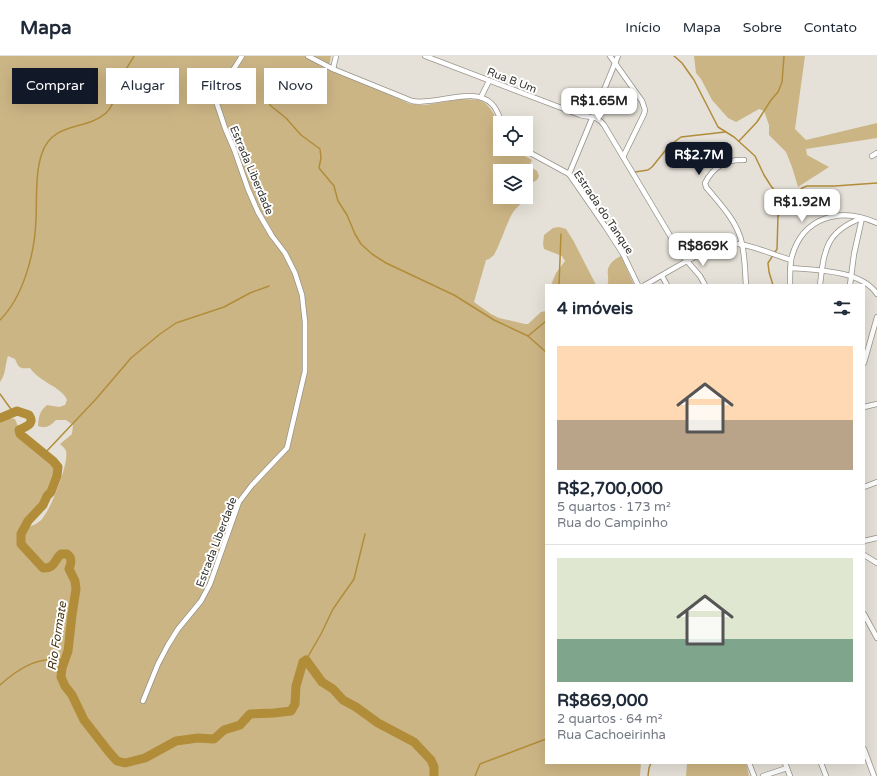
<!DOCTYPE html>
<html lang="pt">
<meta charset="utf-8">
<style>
:root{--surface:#fff;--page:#f6f6f7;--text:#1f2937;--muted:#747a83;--line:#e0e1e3;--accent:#111827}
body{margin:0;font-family:"Varela Round",sans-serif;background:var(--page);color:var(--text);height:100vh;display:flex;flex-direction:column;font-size:15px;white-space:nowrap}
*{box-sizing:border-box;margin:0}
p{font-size:13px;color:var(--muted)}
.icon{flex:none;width:22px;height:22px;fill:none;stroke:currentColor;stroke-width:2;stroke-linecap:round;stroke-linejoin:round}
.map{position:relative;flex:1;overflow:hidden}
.sheet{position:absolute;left:545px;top:228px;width:320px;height:480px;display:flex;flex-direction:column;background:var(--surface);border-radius:0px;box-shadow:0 4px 16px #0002}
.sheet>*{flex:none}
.hud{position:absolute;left:12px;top:12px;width:380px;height:36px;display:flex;gap:8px}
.buttons{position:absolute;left:493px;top:60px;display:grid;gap:8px}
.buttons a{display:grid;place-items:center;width:40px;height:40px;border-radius:0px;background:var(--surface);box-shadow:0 4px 16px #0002;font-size:20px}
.price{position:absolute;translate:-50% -34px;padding:0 9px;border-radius:8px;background:#fff;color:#222;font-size:13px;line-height:26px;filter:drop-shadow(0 1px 2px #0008)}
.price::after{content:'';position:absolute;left:50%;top:24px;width:12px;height:9px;margin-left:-6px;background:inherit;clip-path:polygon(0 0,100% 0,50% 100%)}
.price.on{background:var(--accent);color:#fff}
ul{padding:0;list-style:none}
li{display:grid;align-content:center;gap:8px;height:212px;padding:0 12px}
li+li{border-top:1px solid var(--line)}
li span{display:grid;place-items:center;height:124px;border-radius:0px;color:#555}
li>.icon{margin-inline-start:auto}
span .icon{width:72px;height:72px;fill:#fffc;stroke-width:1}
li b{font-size:17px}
h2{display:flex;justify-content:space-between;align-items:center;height:48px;padding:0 12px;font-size:17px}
.tag{padding:0 14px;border-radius:0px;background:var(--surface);box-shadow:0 4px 16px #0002;font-size:14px;line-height:36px}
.tag.on{background:var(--accent);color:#fff}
header{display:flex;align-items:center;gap:24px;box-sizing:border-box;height:56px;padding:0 20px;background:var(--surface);border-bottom:1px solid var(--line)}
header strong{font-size:19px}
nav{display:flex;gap:22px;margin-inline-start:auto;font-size:14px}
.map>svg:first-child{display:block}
.green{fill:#ccb585}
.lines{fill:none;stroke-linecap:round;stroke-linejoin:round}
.stream{stroke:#b18d3a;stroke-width:1.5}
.river{stroke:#b18d3a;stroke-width:9}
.minor-casing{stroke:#97938a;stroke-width:6}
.minor{stroke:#fff;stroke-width:4.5}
.labels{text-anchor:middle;stroke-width:4;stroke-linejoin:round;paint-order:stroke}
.street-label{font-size:11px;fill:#353430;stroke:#fff}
.water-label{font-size:12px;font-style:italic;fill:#483815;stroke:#fff}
</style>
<header>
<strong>Mapa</strong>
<nav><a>Início</a><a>Mapa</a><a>Sobre</a><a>Contato</a></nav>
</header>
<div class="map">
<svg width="877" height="720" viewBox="0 0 877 720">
<rect width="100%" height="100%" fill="#e5e1d8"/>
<g class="green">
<path d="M 0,0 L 331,0 L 329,11 L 410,48 L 425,49 L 462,43 L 479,44 L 485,47 L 490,52 L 495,60 L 500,72 L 500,93 L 517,93 L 525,100 L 532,104 L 529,110 L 537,115 L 539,120 L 537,124 L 532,127 L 526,141 L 526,115 L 500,115 L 500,141 L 526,141 C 522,148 516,151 512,158 C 505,171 501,186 494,199 L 489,203 L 486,204 L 474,246 L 491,258 L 499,262 L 525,268 L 528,268 L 541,256 L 546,255 L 546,707 L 641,707 L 640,720 L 0,720 L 0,360 L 15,363 L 19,373 L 26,381 L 45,402 L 54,404 L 59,411 C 54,426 47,441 37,453 C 32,459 27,464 24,470 L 26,472 C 34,469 40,467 44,460 C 52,450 69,407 66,395 C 65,392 62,390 60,388 L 72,378 L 73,369 L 66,364 L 56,364 C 50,370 46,373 38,370 C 39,360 39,356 47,349 L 59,351 L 65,349 L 67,344 C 62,331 39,326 30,312 C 19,313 19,312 15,303 L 8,300 C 5,309 6,318 0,326 Z"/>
<path d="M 694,0 L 805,0 L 795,73 L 806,84 L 877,67 L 877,82 L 806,93 L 807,99 L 829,111 L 798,131 L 792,111 L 786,96 L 769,79 L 769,69 L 764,55 L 759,53 L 736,66 L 728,62 L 712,44 L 701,23 L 696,17 Z"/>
<path d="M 559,171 L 566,173 L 573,184 L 595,227 L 597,229 L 551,229 L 556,217 L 565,205 L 562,200 L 544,193 L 543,188 L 544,179 L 553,172 Z"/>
<path d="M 621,200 L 634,229 L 607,229 C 609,225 608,224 608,220 C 606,209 613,204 621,200 Z"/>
<path d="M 687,707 L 746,707 L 749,720 L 686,720 Z"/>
</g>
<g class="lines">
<g class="stream">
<path d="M 674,0 L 682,7 L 694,24 L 718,71 L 734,81 L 755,100 L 764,119 L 771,130 L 781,142 L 787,147"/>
<path d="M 265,41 L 271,50 L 286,62 L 301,79 L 320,93 L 321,102 L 319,112 L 334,130 L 338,145 L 347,159 L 355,178 L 361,188 L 372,198 L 386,207 L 454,239 L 494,264 L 528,280 L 546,296"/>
<path d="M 739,85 L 757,66 L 771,44 L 778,36 L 782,26 L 784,0"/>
<path d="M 635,116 L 648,114 L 652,111 L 669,90 L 681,81 L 725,76"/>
<path d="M 559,229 L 561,178"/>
<path d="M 773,229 L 769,216 L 768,207 L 777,193 L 778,160 L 789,145 L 802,132 L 807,130 L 835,130 L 877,127"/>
<path d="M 0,264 C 24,240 35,196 36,163 C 37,142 35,117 42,97 C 53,65 86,75 106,57 C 116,48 115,34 120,23 C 124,15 130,8 134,0"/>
<path d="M 528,280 L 546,265"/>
<path d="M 0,338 L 13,356"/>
<path d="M 44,398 L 96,343 L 131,302 L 160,278 L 176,267 L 224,251 L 250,237 L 269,230"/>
<path d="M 306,604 L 321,578 L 333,553 L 354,523 L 365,478"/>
<path d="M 0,629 C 19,612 39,599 66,605"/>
<path d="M 475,720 L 480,708 L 546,683"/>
<path d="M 648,720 L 649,712 L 651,707"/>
</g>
<path class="river" d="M 0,362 L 17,355 L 29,359 C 35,368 27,370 19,374 L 20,378 L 53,405 L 58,411 L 57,420 L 51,436 L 47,440 L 43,449 L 28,465 L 21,478 L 21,488 L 43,512 C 55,513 54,504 61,498 L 67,498 C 73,502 71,508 69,513 L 75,525 L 76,533 L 72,559 L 68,595 L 62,612 L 61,621 L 65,630 L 72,639 L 84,664 L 109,696 L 117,705 L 125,707 L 145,702 L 176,685 L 198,682 L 214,683 L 224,674 L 240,669 L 250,658 L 274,657 L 291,655 L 295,648 L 296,630 L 303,606 L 306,604 L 322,626 L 333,633 L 343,644 L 356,651 L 378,667 L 414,686 L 431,704 L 434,711 L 434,720"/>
<defs>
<g id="minor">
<path d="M 308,0 L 333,13 L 412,45 C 435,50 474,29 492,48 C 497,53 499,60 502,67"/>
<path d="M 425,0 L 580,59 C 590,62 597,59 604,69 L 681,198 L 700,220 L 705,229"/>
<path d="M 610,0 L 642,45 L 645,54 L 644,58 L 623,101"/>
<path d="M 333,13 L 336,0"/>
<path d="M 481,41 L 489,25"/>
<path d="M 523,93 L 569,118 L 605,170 L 623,198 L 638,229"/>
<path d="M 872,100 L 877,97"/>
<path d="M 744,104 C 727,103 713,111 705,127 L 706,131 C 720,148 738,166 742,188 C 745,201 745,216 746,229"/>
<path d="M 569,118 L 618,0"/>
<path d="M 790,212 C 816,214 861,214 877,238"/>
<path d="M 662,220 L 667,229"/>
<path d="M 645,229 C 667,217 713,186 738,188 C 752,189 777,200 791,204"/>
<path d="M 790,229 C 790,221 790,212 791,204 C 801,161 840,150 877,167"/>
<path d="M 820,229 C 824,194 826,175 862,162"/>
<path d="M 850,229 L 854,198 L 862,162"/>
<path d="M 864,307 L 877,261"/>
<path d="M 864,351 L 877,348"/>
<path d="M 864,431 L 877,426"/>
<path d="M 864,485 L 877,482"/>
<path d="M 864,499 L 877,507"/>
<path d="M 864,558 L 877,582"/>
<path d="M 143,645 L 158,608 L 168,589 L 178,573 L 201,545 L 210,528 L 239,446 L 252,429 L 287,392 L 305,315 L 305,266 L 302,239 L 295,217 L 285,197 L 272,180 L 258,156 L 248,133 L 234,93 L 225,72 L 217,48 L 218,42 L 221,33 L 242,0"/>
<path d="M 864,693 L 874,720"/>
<path d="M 749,707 L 754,720"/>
<path d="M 785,707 L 790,720"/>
<path d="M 821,707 L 826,720"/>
<path d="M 763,720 L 787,712"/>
</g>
</defs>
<use href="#minor" class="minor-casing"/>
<use href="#minor" class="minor"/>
</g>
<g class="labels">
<g class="street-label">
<text transform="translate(512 24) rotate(21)" y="4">Rua B Um</text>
<text transform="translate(252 114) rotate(67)" y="4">Estrada Liberdade</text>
<text transform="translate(604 156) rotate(56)" y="4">Estrada do Tanque</text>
<text transform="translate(216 486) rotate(-69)" y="4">Estrada Liberdade</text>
</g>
<g class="water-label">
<text transform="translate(57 580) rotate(-81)" y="4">Rio Formate</text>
</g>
</g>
</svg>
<div class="buttons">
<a><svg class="icon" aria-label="locate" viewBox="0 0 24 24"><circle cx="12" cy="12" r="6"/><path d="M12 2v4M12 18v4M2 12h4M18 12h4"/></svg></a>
<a><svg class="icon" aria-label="layers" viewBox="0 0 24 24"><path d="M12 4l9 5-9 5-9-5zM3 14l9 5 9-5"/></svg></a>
</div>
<b class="price" style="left:599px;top:66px">R$1.65M</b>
<b class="price on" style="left:699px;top:120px">R$2.7M</b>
<b class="price" style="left:802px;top:167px">R$1.92M</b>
<b class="price" style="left:703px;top:211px">R$869K</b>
<div class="hud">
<a class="tag on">Comprar</a>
<a class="tag">Alugar</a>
<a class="tag">Filtros</a>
<a class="tag">Novo</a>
</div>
<section class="sheet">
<h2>4 imóveis<svg class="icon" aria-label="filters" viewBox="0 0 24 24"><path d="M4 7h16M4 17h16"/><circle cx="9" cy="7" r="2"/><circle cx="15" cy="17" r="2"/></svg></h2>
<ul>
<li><span style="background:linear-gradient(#ffd9b3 60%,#b9a48a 0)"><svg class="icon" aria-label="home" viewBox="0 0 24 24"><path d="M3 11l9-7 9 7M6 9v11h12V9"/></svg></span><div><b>R$2,700,000</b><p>5 quartos · 173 m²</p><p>Rua do Campinho</p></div></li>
<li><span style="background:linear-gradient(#dfe7d0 65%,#7fa58c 0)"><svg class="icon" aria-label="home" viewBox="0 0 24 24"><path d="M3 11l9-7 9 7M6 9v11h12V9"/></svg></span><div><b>R$869,000</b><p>2 quartos · 64 m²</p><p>Rua Cachoeirinha</p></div></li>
</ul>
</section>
</div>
